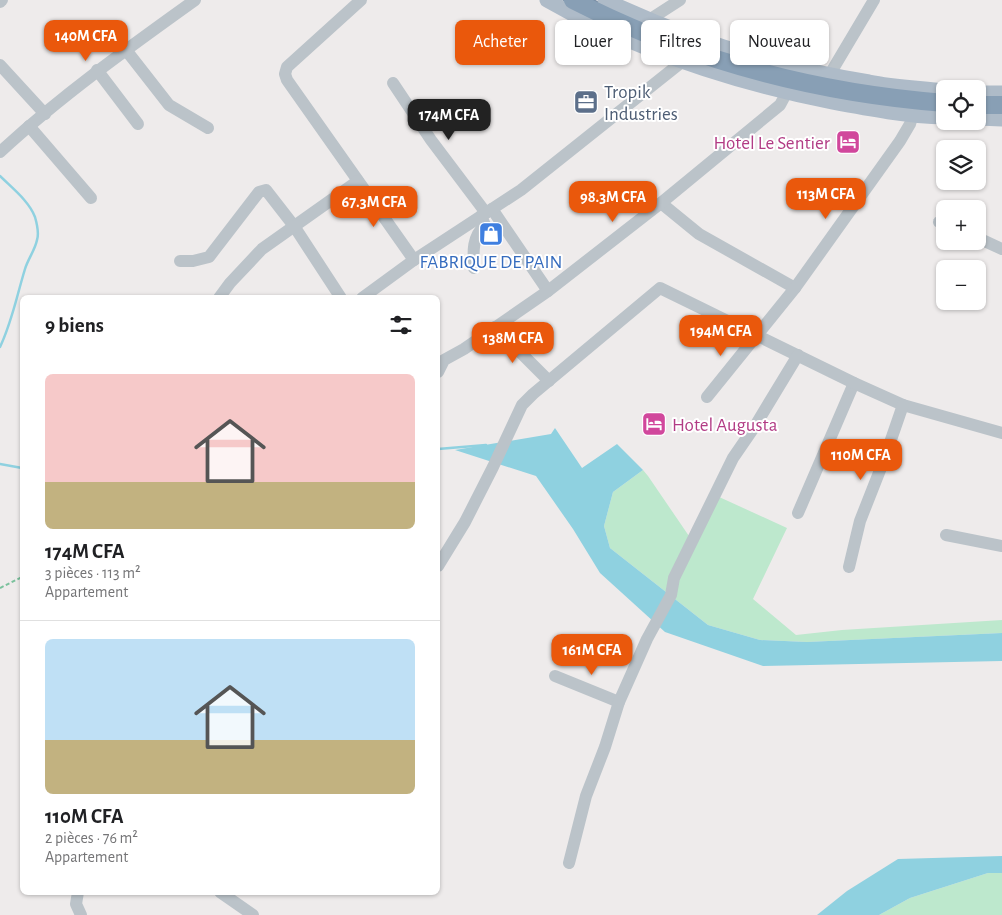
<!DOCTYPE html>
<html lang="fr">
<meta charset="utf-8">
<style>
:root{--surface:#fff;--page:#f6f6f6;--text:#202124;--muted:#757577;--line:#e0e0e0;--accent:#ea580c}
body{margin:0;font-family:"Alegreya Sans",sans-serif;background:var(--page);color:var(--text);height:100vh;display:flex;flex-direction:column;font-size:19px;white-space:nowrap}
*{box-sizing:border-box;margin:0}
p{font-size:16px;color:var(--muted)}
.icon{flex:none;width:28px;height:28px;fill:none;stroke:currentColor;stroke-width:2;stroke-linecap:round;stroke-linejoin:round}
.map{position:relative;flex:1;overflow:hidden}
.sheet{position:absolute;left:20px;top:295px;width:420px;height:600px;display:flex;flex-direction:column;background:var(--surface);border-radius:8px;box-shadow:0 1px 4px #0004}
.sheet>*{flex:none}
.banner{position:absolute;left:455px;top:20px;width:471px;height:45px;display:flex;gap:10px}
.tools{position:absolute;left:936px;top:80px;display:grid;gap:10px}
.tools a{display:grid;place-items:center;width:50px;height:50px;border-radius:8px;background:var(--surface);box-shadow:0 1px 4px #0004;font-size:25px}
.price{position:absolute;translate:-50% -42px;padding:0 11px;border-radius:10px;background:var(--accent);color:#fff;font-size:16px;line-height:32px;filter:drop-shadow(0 1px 2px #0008)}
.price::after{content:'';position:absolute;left:50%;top:30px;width:15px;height:11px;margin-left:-8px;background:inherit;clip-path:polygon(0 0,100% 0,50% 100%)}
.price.selected{background:#222;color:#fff}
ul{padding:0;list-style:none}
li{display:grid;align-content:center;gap:10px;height:265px;padding:0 25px}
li+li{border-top:1px solid var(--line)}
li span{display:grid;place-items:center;height:155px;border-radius:8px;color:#555}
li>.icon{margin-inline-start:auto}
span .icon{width:90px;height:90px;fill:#fffc;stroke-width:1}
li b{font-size:21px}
h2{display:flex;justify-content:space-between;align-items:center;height:60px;padding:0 25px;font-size:21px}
.chip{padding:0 18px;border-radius:8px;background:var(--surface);box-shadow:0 1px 4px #0004;font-size:18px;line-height:45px}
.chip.selected{background:var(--accent);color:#fff}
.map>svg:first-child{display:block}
.green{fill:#bde8cd}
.water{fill:#8fd1e0}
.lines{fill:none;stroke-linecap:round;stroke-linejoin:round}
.stream{stroke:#8fd1e0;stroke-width:2.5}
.highway-casing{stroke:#748aa1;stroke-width:20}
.path{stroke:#7ac19c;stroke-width:2;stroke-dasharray:4 2.5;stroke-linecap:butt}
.minor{stroke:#bbc3c9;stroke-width:12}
.major{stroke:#aebbc8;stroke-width:15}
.highway{stroke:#889fb5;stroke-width:18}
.labels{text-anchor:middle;stroke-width:4;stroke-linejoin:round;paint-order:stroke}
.service-label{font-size:19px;fill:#4e5e75;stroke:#fff;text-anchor:start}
.hotel-label{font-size:19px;fill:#b23c85;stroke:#fff;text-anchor:end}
.shop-label{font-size:19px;fill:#366cbe;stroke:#fff}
</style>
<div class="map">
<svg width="1002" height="915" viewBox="0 0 1002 915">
<rect width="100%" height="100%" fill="#eeebeb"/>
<g class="green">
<path d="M 643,470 L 648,476 L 691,539 L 717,496 L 787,528 L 753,599 L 796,635 L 842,630 L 1002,620 L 1002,633 L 807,642 L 760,640 L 708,625 L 610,548 L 604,526 L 613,492 Z"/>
<path d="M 988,873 L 1002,873 L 1002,915 L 879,915 L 910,898 Z"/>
</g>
<g class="water">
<path d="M 555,428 L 582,468 L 617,444 L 643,470 L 613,492 L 604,526 L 610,548 L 708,625 L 760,640 L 807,642 L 1002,633 L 1002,661 L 763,666 L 665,632 L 600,573 L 573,529 L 536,476 L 455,450 L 551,434 Z"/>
<path d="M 1002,856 L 1002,873 L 988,873 L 910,898 L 879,915 L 817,915 L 847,891 L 898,859 Z"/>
</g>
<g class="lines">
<g class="stream">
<path d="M 0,176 C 12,188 29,201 35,217 C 37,224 39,234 37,240 C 35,250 28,259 25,269 C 17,295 12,322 0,347"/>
<path d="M 438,449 L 486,445"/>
<path d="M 0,464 L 22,468"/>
</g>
<defs>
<g id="highway">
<path d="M 573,0 C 690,60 814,93 945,103"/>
<path d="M 978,105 L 1002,105"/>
</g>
</defs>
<use href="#highway" class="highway-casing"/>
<path class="path" d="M 0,588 L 22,577"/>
<g class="minor">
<path d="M 361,0 L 287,67 L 285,74 L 287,80 L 414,260"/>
<path d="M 0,2 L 2,0"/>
<path d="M 649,20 L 680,0"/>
<path d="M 126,50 L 169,105 L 208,128"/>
<path d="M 0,65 L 45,114"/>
<path d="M 97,70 L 138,124"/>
<path d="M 830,74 L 874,0"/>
<path d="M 393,83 L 431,140 L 486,213"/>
<path d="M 29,126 L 91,198"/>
<path d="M 0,152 C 61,96 128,48 195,0"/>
<path d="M 661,203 L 699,234 L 795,288"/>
<path d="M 492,209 L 548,291"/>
<path d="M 939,222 L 945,225"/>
<path d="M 978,238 L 1002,249"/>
<path d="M 180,261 L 193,261 L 209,257 L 259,192 L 266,190 L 294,226 L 341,298"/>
<path d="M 474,268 C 473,252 472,237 485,225 L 481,216"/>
<path d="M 219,298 L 230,283 L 262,249 L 358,181"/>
<path d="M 362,298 L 414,260 L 521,190 L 683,61"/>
<path d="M 495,327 L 549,381"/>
<path d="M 438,372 L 444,360 L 464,349 L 548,291 L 661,203 L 780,105 L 787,92"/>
<path d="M 707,397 L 795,288 L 900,141 L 910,124 L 913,114"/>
<path d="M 798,513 L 854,383"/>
<path d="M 946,535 L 1002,546"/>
<path d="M 438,566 L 465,522 L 493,467 L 522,405 L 533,394 L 660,288 L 854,383 L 903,405 L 1002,433"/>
<path d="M 849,567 L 860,521 L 884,460 L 903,405"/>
<path d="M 555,676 L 619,702"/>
<path d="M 569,863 L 586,796 L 605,747 L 619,702 L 647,639 L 671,595 L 674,578 L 733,458 L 755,426 L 798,355"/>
<path d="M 78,892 L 76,904 L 81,915"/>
<path d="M 220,892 L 253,915"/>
</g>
<g class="major">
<path d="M 547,0 C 634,50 733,82 832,102 C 869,109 907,116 945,117"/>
<path d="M 605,0 C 689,40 778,67 869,82 C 894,87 920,88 945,91"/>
<path d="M 978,93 L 1002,93"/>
<path d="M 978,118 L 1002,119"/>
</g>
<use href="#highway" class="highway"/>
</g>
<defs>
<symbol id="office-square" viewBox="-11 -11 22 22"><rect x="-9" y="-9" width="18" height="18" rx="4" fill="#5c6f8a" stroke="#fff"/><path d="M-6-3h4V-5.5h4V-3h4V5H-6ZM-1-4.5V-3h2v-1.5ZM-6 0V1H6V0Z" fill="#fff"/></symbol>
<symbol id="hotel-square" viewBox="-11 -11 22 22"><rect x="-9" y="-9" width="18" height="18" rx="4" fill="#d1479c" stroke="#fff"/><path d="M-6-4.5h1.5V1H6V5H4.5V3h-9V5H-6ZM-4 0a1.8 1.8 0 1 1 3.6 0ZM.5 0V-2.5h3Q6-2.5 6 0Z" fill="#fff"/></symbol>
<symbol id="shop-square" viewBox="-11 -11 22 22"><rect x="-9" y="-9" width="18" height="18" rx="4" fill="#3f7fe0" stroke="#fff"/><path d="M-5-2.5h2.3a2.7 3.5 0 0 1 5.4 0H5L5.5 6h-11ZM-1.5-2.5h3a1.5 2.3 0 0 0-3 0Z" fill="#fff"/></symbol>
</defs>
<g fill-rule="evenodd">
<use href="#office-square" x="572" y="88" width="28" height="28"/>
<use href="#hotel-square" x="834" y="128" width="28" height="28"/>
<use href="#shop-square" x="477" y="220" width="28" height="28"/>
<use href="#hotel-square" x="640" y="410" width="28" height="28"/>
</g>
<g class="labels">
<g class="service-label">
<text x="604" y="98">Tropik<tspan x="604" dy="22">Industries</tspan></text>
</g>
<g class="hotel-label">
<text x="830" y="149">Hotel Le Sentier</text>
<text x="672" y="431" text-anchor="start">Hotel Augusta</text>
</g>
<g class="shop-label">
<text x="491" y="268">FABRIQUE DE PAIN</text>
</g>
</g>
</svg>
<div class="tools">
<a><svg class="icon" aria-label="locate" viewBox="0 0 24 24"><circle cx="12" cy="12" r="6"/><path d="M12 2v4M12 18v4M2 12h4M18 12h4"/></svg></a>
<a><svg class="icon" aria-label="layers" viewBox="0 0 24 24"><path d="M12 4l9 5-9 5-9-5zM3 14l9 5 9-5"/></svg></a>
<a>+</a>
<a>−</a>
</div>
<b class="price" style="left:86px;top:62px">140M CFA</b>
<b class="price selected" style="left:449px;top:141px">174M CFA</b>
<b class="price" style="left:826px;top:220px">113M CFA</b>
<b class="price" style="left:613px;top:223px">98.3M CFA</b>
<b class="price" style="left:374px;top:228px">67.3M CFA</b>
<b class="price" style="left:721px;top:357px">194M CFA</b>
<b class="price" style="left:513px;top:364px">138M CFA</b>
<b class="price" style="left:861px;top:481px">110M CFA</b>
<b class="price" style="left:592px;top:676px">161M CFA</b>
<div class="banner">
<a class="chip selected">Acheter</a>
<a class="chip">Louer</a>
<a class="chip">Filtres</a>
<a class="chip">Nouveau</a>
</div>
<section class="sheet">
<h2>9 biens<svg class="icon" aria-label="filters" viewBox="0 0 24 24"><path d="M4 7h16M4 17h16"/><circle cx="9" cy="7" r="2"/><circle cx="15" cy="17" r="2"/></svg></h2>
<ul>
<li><span style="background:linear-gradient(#f6c9c9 70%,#c2b280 0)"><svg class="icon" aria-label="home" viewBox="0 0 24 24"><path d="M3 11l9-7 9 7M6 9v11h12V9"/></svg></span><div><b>174M CFA</b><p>3 pièces · 113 m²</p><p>Appartement</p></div></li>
<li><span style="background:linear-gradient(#bfe0f5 65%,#c2b280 0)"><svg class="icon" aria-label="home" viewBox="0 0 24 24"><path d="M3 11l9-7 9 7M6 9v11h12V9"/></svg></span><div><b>110M CFA</b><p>2 pièces · 76 m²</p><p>Appartement</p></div></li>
</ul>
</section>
</div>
